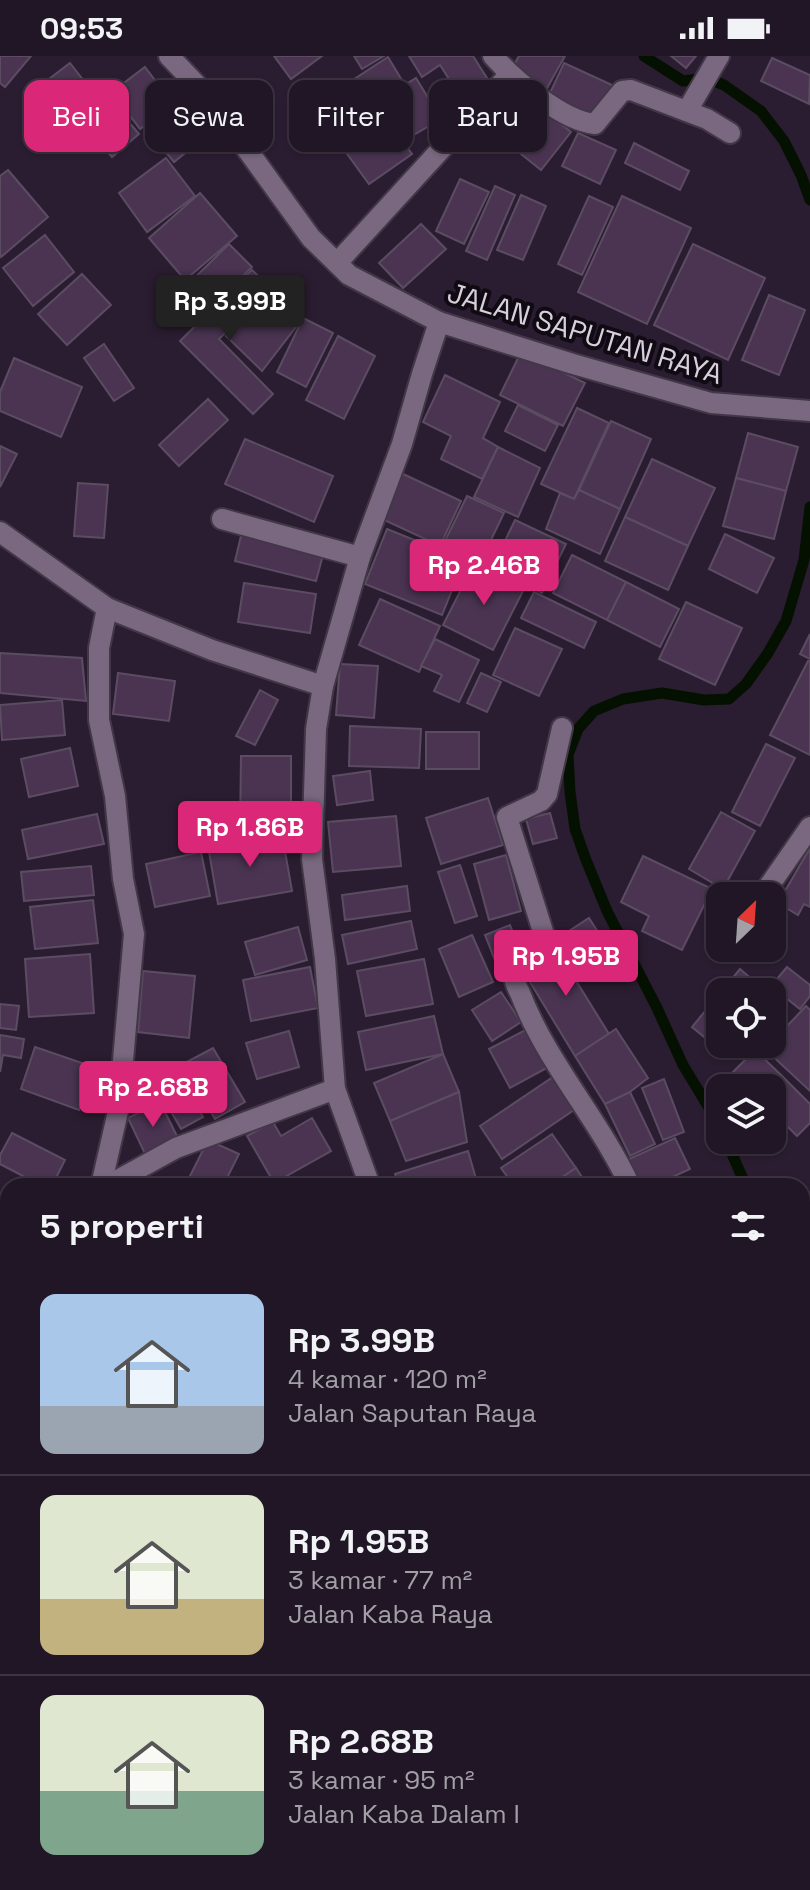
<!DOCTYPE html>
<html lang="id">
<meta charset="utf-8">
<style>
:root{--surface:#201625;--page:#2d2332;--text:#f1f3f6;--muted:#a29fa7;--line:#3d3542;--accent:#db2777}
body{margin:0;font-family:"Space Grotesk",sans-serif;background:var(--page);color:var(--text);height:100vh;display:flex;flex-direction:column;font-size:30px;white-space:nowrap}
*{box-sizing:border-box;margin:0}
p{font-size:26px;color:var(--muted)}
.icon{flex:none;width:44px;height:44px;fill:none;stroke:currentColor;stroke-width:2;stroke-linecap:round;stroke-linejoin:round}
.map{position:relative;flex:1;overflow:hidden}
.sheet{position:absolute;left:0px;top:1122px;width:810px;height:712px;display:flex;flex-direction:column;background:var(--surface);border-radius:24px 24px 0 0;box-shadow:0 2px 6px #0004,0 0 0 2px var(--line)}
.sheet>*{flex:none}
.banner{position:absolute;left:24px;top:24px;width:762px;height:72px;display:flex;gap:16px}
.needle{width:52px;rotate:25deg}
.fabs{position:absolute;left:706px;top:826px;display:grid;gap:16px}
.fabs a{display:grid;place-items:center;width:80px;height:80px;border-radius:16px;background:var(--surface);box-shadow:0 2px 6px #0004,0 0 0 2px var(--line);font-size:40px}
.price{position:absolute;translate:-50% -68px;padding:0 18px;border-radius:8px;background:var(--accent);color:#fff;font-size:26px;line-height:52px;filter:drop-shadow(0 2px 4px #0008)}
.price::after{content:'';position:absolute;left:50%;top:48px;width:24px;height:18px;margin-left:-12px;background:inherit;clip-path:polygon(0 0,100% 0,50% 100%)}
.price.selected{background:#222;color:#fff}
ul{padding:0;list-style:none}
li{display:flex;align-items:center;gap:24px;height:200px;padding:0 40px}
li+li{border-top:2px solid var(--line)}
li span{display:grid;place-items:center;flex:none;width:224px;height:160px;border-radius:16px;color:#555}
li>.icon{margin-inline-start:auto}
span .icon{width:96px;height:96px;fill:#fffc;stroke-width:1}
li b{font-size:34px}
h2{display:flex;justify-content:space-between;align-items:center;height:96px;padding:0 40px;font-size:34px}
.pill{padding:0 28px;border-radius:16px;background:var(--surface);box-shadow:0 2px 6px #0004,0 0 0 2px var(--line);font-size:28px;line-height:72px}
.pill.selected{background:var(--accent);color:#fff}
.status{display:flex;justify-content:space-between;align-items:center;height:56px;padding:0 40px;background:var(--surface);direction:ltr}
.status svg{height:22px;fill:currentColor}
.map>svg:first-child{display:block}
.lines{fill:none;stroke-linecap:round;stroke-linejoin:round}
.stream{stroke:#051100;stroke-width:11}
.building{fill:#4a3452;stroke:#5c4c62;stroke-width:2}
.minor-casing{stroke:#423747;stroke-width:24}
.minor{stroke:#79687f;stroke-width:20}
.labels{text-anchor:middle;stroke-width:8;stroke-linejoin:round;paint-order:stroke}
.street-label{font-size:28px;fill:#d8cfdc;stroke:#100a13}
</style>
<div class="status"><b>09:53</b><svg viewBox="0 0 49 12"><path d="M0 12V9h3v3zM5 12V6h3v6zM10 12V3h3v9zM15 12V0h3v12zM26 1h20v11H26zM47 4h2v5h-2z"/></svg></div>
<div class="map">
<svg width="810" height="1834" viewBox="0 0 810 1834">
<rect width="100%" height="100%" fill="#2b1d31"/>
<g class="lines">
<g class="stream">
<path d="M 644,0 L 683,25 L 706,22 L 724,29 L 761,55 L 784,85 L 801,119 L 810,144"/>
<path d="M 720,1070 L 683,1009 L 657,952 L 607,855 L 586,804 L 575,773 L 570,736 L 568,699 L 578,673 L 594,655 L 623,643 L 662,637 L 704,644 L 729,643 L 746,628 L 768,597 L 786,565 L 804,504 L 810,451"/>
<path d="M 726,1084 L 746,1130"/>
<path d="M 802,1295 L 810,1327"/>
<path d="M 802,1469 L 810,1415"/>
<path d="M 802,1611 L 810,1627"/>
</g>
</g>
<g class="building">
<path d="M 0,0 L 31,0 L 5,31 L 0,27 Z"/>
<path d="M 274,0 L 322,0 L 291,23 Z"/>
<path d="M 354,0 L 384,0 L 362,13 Z"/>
<path d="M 409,0 L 473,0 L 492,30 L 464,47 L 440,9 L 422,21 Z"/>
<path d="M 519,0 L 565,0 L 546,34 L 511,14 Z"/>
<path d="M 671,0 L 696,0 L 686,12 Z"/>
<path d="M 388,1 L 403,26 L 315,83 L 299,59 Z"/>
<path d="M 772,2 L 810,19 L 809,48 L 761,25 Z"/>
<path d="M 70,7 L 95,39 L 66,62 L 40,30 Z"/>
<path d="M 564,7 L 612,29 L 596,61 L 549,39 Z"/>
<path d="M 145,11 L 173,48 L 140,73 L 112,36 Z"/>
<path d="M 416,22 L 441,63 L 412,80 L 387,40 Z"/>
<path d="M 505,24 L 571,76 L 541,114 L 475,61 Z"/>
<path d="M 103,36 L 139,78 L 112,101 L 75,58 Z"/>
<path d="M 178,49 L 205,81 L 174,106 L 147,74 Z"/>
<path d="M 388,65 L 412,98 L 369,128 L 345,95 Z"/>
<path d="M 578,77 L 616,94 L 600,128 L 562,110 Z"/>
<path d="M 634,87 L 689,115 L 680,134 L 625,107 Z"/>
<path d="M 166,102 L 195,140 L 147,176 L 119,137 Z"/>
<path d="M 8,114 L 48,161 L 1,201 L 0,199 L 0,120 Z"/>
<path d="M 460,123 L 489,136 L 464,188 L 436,175 Z"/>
<path d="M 495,130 L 515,139 L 487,204 L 466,195 Z"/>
<path d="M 200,137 L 237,180 L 185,224 L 149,182 Z"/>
<path d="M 521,139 L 546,150 L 523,204 L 497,194 Z"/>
<path d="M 589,140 L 613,151 L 582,219 L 558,208 Z"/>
<path d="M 622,140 L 691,172 L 647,268 L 578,236 Z"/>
<path d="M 421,168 L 446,193 L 403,232 L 379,207 Z"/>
<path d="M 45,179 L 74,216 L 33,250 L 3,212 Z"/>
<path d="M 229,188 L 252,211 L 197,265 L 174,242 Z"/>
<path d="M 693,188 L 765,222 L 728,304 L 654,269 Z"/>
<path d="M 252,214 L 271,232 L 219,283 L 273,338 L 253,358 L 180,285 Z"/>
<path d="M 82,218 L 111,249 L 67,289 L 38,258 Z"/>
<path d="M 268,237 L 299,267 L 262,315 L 226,280 Z"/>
<path d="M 769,239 L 805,254 L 779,319 L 742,304 Z"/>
<path d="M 303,262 L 333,277 L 306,331 L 277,316 Z"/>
<path d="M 338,280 L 375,300 L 344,363 L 306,344 Z"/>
<path d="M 104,288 L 134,332 L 114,345 L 84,302 Z"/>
<path d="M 521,296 L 585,327 L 563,370 L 500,339 Z"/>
<path d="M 14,302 L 82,331 L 61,381 L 0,355 L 0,336 Z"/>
<path d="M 445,319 L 500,346 L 483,382 L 498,391 L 482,423 L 441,403 L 451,380 L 423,366 Z"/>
<path d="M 208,343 L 228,364 L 179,410 L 159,389 Z"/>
<path d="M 518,349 L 558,369 L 545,395 L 505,375 Z"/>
<path d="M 577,352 L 609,367 L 574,443 L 541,428 Z"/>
<path d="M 611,365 L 651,383 L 620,453 L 579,434 Z"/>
<path d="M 748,377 L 798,391 L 786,435 L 736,422 Z"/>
<path d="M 245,383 L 333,420 L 314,466 L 225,428 Z"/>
<path d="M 0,390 L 17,398 L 0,431 Z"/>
<path d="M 498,391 L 540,412 L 518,461 L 474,441 Z"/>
<path d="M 652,403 L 715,432 L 688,490 L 625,461 Z"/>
<path d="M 401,417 L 461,445 L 440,490 L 380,462 Z"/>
<path d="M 736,422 L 786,435 L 774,483 L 723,470 Z"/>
<path d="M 78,427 L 108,429 L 104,482 L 74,480 Z"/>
<path d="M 579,434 L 620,453 L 600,498 L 546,473 L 560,437 L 574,443 Z"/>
<path d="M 467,440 L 504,457 L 480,507 L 443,489 Z"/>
<path d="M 625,461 L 688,490 L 668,534 L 605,505 Z"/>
<path d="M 245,463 L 327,484 L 316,525 L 235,505 Z"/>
<path d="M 515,464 L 566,488 L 542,537 L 492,512 Z"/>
<path d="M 387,473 L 464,504 L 442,559 L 365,528 Z"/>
<path d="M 725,478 L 774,502 L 757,537 L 709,513 Z"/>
<path d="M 572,499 L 626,526 L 607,564 L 553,537 Z"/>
<path d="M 474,508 L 524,533 L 493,594 L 443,569 Z"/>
<path d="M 626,526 L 679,553 L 660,591 L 607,564 Z"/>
<path d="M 244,527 L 316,538 L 310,577 L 238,566 Z"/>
<path d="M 534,536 L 596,566 L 584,592 L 521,562 Z"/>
<path d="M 380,543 L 440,570 L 419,616 L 359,589 Z"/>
<path d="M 686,546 L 742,572 L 715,629 L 659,603 Z"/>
<path d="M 515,572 L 562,593 L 539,640 L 493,619 Z"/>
<path d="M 810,578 L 810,603 L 800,598 Z"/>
<path d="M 435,583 L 479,604 L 459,646 L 434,635 L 442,619 L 421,610 Z"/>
<path d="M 0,597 L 82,602 L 86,645 L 0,637 Z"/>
<path d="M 808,605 L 810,605 L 810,699 L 770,679 Z"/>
<path d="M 340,608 L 378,610 L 374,662 L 336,659 Z"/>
<path d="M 118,617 L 175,625 L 169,665 L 113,658 Z"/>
<path d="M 481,617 L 501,626 L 487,656 L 467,647 Z"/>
<path d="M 260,634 L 278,644 L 255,689 L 236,680 Z"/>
<path d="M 62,644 L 65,679 L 2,684 L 0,649 Z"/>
<path d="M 350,670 L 421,673 L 419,712 L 349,710 Z"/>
<rect x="426" y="676" width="53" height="37"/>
<path d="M 766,688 L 795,702 L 760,770 L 732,756 Z"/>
<path d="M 70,692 L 78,730 L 29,741 L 21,703 Z"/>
<path d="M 241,700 L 291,700 L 291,776 L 240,775 Z"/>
<path d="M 370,715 L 373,744 L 337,749 L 333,720 Z"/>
<path d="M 488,742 L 503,789 L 441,808 L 426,762 Z"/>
<path d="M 721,756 L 755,775 L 723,833 L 689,813 Z"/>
<path d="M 550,757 L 557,782 L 533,788 L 526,763 Z"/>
<path d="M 97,758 L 104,788 L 28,803 L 22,774 Z"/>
<path d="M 396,760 L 401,810 L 333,816 L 328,766 Z"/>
<path d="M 282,778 L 292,835 L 218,848 L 208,790 Z"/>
<path d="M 810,792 L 810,851 L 804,848 L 798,859 L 778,847 Z"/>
<path d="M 201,796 L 210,840 L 155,851 L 146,808 Z"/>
<path d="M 506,799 L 521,855 L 489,864 L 474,808 Z"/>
<path d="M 643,800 L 712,833 L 682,894 L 642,875 L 649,860 L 621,846 Z"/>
<path d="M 460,809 L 477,860 L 455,867 L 438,816 Z"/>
<path d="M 91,810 L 94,839 L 24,845 L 21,816 Z"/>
<path d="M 407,830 L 410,855 L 345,864 L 342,839 Z"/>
<path d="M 93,844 L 98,887 L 35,893 L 30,851 Z"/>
<path d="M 589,862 L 605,887 L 585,900 L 569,875 Z"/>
<path d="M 411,865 L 417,893 L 348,908 L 342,879 Z"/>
<path d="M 510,869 L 523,902 L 498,912 L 485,879 Z"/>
<path d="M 298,871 L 307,904 L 255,919 L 245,886 Z"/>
<path d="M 472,879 L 493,926 L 459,941 L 439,893 Z"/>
<path d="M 566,887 L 585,917 L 575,923 L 609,978 L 575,1000 L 522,913 Z"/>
<path d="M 90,898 L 94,957 L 29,961 L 25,903 Z"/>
<path d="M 424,903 L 433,948 L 366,960 L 357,915 Z"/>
<path d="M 310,911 L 318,952 L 251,965 L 243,924 Z"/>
<path d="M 787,911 L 810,929 L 810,940 L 800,953 L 771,930 Z"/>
<path d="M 740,913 L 762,932 L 759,936 L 721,936 Z"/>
<path d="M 143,915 L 195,920 L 189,982 L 138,976 Z"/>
<path d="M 501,936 L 521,966 L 492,985 L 472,954 Z"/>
<path d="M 720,937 L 720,982 L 714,989 L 692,971 Z"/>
<path d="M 0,948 L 19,950 L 16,974 L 0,972 Z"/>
<path d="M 806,950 L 810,954 L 810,1035 L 765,993 L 772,988 L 772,986 Z"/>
<path d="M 434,960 L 443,998 L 366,1014 L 358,976 Z"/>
<path d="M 533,970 L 554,1008 L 510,1032 L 489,993 Z"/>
<path d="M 616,973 L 648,1022 L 630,1036 L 605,1048 L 575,1000 Z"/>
<path d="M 289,975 L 299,1011 L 257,1023 L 246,987 Z"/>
<path d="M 0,979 L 24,983 L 21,1002 L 3,999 L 0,1016 Z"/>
<path d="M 35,991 L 94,1011 L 79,1054 L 21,1033 Z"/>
<path d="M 213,992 L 245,1046 L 215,1063 L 183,1008 Z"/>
<path d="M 755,994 L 781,1019 L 767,1032 L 749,1032 L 733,1016 Z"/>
<path d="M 443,998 L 459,1036 L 390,1065 L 374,1027 Z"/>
<path d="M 175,1011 L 203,1061 L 181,1073 L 153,1024 Z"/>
<path d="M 781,1019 L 810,1048 L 810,1067 L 797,1080 L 772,1055 L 772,1032 L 767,1032 Z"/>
<path d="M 553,1021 L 574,1054 L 502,1103 L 480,1070 Z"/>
<path d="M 664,1023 L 684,1076 L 663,1084 L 642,1032 Z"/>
<path d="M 459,1036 L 467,1086 L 406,1105 L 390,1065 Z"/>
<path d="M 630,1036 L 655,1088 L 630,1100 L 605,1048 Z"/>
<path d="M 160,1046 L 179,1084 L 146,1100 L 128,1062 Z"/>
<path d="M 312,1062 L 331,1095 L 274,1127 L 247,1080 L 273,1066 L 281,1080 Z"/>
<path d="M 12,1077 L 65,1104 L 52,1130 L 42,1130 L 0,1108 L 0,1099 Z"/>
<path d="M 552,1078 L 576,1112 L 549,1130 L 514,1130 L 501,1112 Z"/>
<path d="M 675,1082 L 690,1113 L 653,1130 L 640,1130 L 627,1104 Z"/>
<path d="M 208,1084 L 239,1098 L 223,1130 L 185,1130 Z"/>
<path d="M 468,1095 L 477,1126 L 464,1130 L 399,1130 L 395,1118 Z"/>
<path d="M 576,1112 L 588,1130 L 549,1130 Z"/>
<path d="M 334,1122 L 337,1130 L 311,1130 Z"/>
<path d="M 8,1198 L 8,1233 L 0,1219 L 0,1203 Z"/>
<path d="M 8,1298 L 8,1359 L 0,1343 L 0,1302 Z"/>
<path d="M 0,1435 L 8,1439 L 8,1466 L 0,1484 Z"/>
<path d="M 8,1469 L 8,1501 L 0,1497 L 0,1487 Z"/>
<path d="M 0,1622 L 8,1625 L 8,1685 L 0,1681 Z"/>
<path d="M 802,1726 L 810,1748 L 810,1751 L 802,1754 Z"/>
<path d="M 8,1743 L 8,1802 L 0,1804 L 0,1746 Z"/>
<path d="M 805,1763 L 810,1782 L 802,1785 L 802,1764 Z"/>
<path d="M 8,1811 L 8,1826 L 15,1826 L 16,1834 L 0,1834 L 0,1813 Z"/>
<path d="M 37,1826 L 81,1826 L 82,1834 L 38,1834 Z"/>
<path d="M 81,1826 L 122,1826 L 123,1834 L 82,1834 Z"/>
<path d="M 305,1826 L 327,1826 L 331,1834 L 296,1834 L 295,1831 Z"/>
<path d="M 360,1826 L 408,1826 L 412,1834 L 363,1834 Z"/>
<path d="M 415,1826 L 450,1826 L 454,1834 L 418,1834 Z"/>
<path d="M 511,1826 L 552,1826 L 533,1834 L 515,1834 Z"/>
<path d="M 571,1826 L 599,1826 L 580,1834 L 574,1834 Z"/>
</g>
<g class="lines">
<defs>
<g id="minor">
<path d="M 169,0 L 212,45 L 311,182 L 349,219 L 439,266 L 573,308 L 711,347 L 810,355"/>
<path d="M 493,0 C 514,24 563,65 595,68 L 622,35 L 631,34 L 707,63 L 730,77"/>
<path d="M 687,55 L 719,0"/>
<path d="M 337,207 L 509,19"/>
<path d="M 222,463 L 360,501"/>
<path d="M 0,476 L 107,552 L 212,594 L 323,630"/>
<path d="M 562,672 L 547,738 L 541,745 L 507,761 L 545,882 C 540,895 516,911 514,919 C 513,924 518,933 520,937 C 546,1006 599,1063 630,1130"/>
<path d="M 762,840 L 810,771"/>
<path d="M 101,1130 L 119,1051 L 134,878 L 123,823 L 115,740 L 99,664 L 99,592 L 107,552"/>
<path d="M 107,1130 L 176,1092 L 335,1033"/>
<path d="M 370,1130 L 335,1033 L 325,903 L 312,803 L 316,673 L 323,630 L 360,501 L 402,388 L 422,318 L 439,266"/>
<path d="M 802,1165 L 810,1152"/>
<path d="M 0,1188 L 8,1184"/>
<path d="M 0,1412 L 8,1409"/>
<path d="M 0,1545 L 8,1548"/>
<path d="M 802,1688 L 810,1701"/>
<path d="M 0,1717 L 8,1713"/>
<path d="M 802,1818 L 810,1815"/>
<path d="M 157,1826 L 158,1834"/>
<path d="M 253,1834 L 270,1826"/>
<path d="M 742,1834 L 770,1826"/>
</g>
</defs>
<use href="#minor" class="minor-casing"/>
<use href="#minor" class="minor"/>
</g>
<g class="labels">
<g class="street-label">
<text transform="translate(585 277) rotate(17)" y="10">JALAN SAPUTAN RAYA</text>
</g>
</g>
</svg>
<div class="fabs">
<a><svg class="needle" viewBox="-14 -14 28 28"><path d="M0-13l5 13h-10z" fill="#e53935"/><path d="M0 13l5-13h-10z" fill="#a29fa7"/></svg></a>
<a><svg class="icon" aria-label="locate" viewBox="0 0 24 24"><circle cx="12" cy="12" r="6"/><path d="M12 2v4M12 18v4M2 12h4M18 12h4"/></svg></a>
<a><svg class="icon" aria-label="layers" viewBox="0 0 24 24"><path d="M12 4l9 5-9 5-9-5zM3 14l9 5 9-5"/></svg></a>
</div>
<b class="price selected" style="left:230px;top:287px">Rp 3.99B</b>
<b class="price" style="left:484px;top:551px">Rp 2.46B</b>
<b class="price" style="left:250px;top:813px">Rp 1.86B</b>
<b class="price" style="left:566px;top:942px">Rp 1.95B</b>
<b class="price" style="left:153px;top:1073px">Rp 2.68B</b>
<div class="banner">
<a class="pill selected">Beli</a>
<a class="pill">Sewa</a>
<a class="pill">Filter</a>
<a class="pill">Baru</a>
</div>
<section class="sheet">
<h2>5 properti<svg class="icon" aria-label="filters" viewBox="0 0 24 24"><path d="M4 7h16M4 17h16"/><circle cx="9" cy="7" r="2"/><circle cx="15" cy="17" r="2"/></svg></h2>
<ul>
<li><span style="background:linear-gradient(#a9c7e8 70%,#9aa5b1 0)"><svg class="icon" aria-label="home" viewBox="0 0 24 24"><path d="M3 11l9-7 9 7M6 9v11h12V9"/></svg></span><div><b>Rp 3.99B</b><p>4 kamar · 120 m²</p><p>Jalan Saputan Raya</p></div></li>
<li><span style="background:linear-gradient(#dfe7d0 65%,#c2b280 0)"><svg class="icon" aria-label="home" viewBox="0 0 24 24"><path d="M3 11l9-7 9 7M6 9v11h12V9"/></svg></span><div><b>Rp 1.95B</b><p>3 kamar · 77 m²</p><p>Jalan Kaba Raya</p></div></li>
<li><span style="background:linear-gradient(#dfe7d0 60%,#7fa58c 0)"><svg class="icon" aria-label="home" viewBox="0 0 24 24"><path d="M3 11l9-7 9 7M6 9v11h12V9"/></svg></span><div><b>Rp 2.68B</b><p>3 kamar · 95 m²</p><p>Jalan Kaba Dalam I</p></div></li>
</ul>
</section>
</div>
